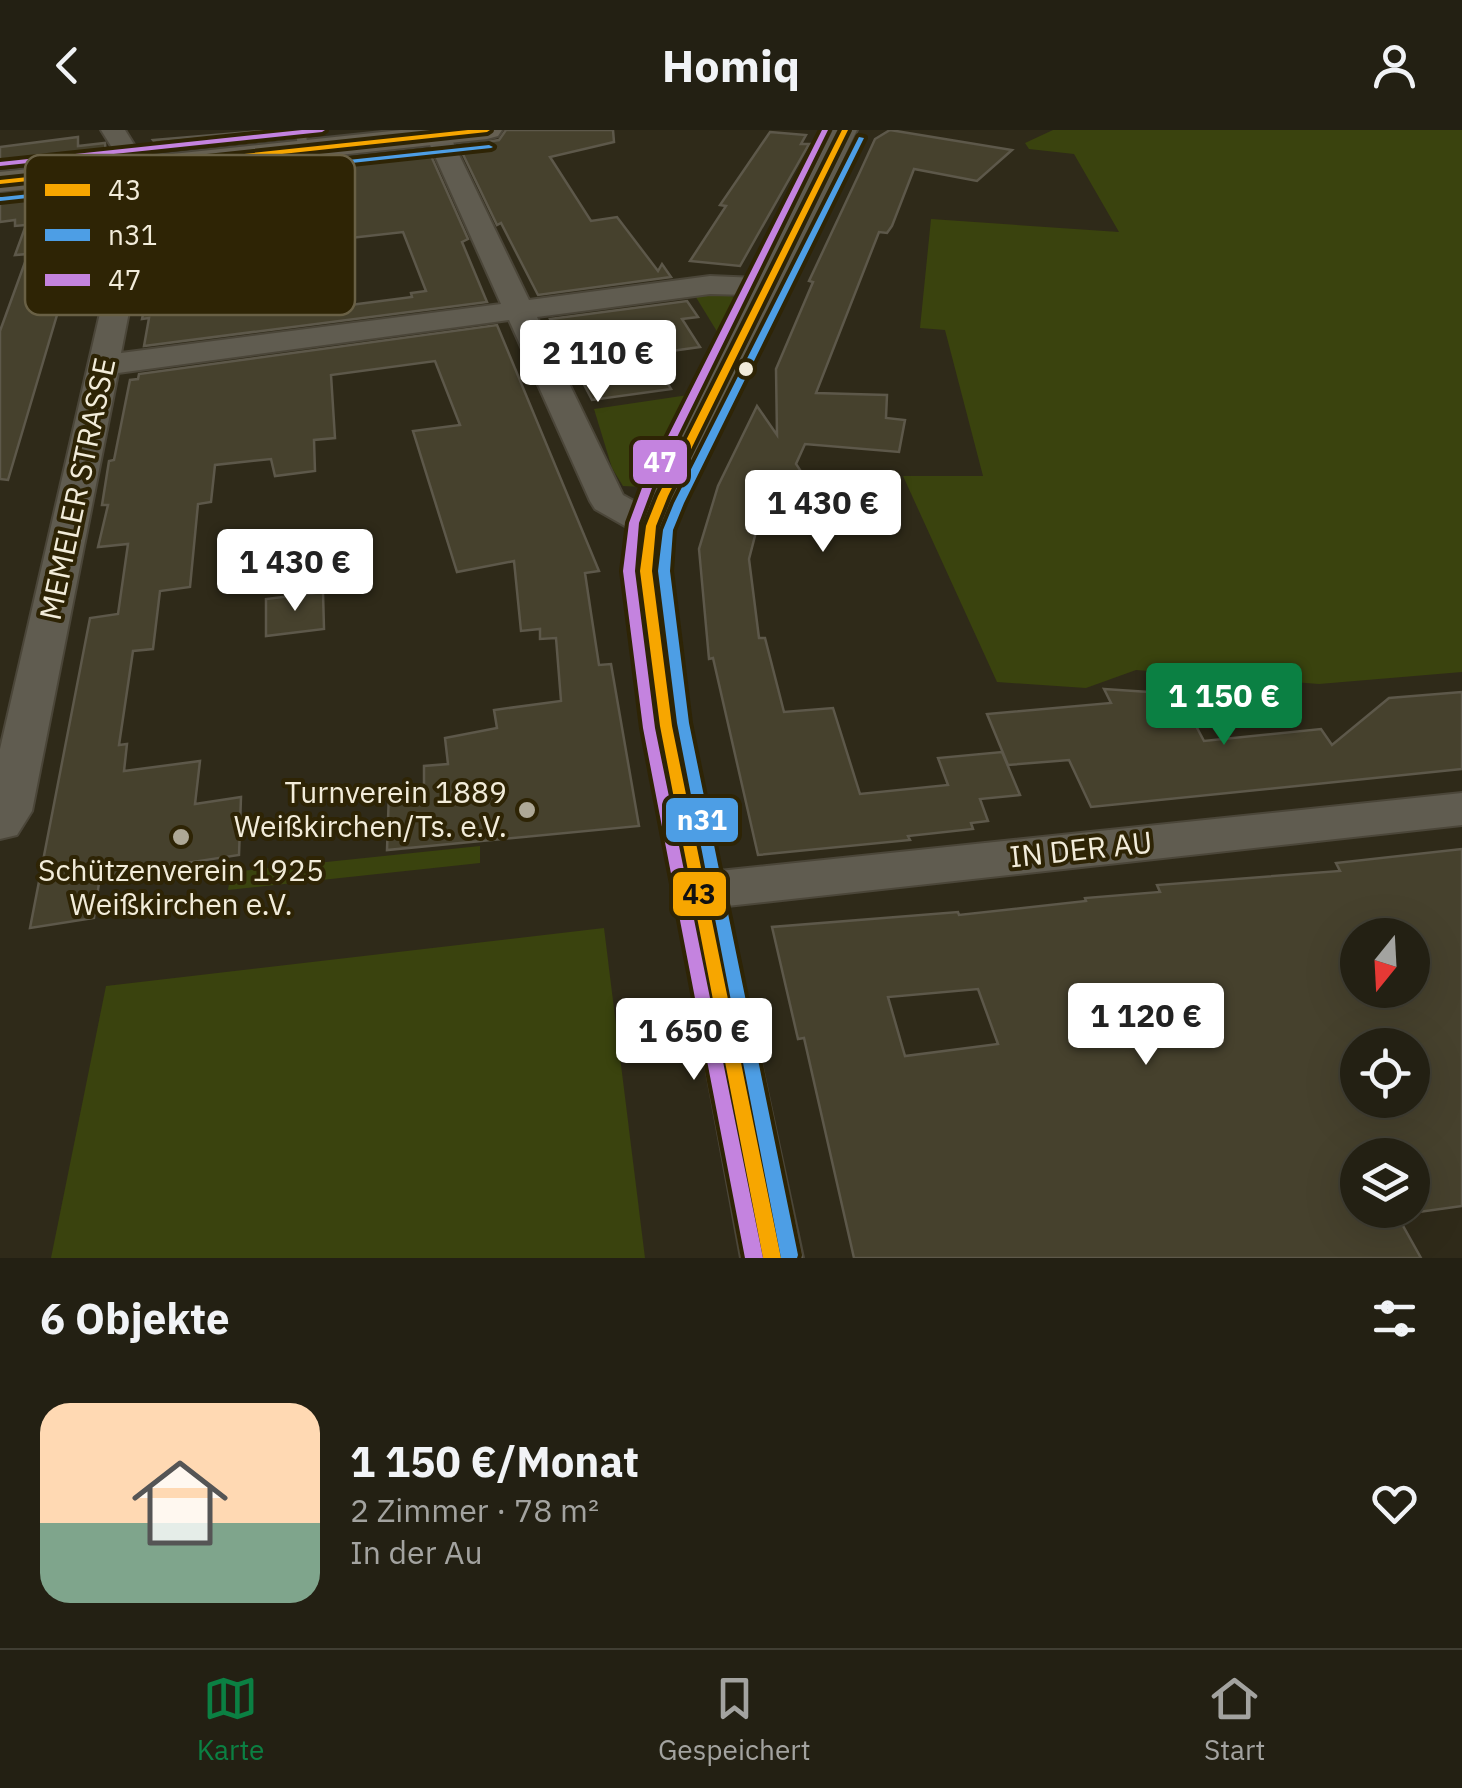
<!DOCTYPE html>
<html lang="de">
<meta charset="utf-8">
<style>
:root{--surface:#232013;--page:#2f2d21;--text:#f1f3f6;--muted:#a3a3a0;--line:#403e33;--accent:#0b8043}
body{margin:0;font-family:"IBM Plex Sans",sans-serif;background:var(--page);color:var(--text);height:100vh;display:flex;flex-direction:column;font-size:38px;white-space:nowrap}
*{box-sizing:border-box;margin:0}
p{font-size:32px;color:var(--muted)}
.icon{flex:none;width:55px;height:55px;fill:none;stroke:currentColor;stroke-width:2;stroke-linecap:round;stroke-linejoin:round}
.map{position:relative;height:1128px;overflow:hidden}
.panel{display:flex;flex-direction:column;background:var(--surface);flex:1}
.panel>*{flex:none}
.needle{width:65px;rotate:198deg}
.controls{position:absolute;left:1340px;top:788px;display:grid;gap:20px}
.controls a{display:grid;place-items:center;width:90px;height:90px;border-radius:50%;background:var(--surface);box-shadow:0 10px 40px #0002,0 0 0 2px var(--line);font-size:50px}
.price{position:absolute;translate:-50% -85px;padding:0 22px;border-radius:10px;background:#fff;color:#222;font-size:32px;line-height:65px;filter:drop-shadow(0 2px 5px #0008)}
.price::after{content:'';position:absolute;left:50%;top:60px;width:30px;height:22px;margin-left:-15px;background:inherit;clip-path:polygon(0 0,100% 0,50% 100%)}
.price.selected{background:var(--accent);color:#fff}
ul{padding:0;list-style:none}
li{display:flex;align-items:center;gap:30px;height:250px;padding:0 40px}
li span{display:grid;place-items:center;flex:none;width:280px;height:200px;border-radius:30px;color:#555}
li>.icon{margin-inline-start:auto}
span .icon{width:120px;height:120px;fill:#fffc;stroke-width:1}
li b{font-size:42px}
h2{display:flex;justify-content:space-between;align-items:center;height:120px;padding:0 40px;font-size:42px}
header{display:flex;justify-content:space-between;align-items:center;height:130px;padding:0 40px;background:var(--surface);font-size:45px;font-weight:700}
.menu{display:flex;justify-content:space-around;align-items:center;height:140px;border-top:2px solid var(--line);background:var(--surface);font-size:28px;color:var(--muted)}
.menu a{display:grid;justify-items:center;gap:5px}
.menu .selected{color:var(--accent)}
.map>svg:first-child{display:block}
.green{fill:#3a430e}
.building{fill:#46412d;stroke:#5d584a;stroke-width:2.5;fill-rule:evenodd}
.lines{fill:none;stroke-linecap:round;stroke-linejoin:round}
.service-casing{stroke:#4b4639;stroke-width:4}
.minor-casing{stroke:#4b4639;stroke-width:4}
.secondary-casing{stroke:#4b4639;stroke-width:4}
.service{fill:#605c50;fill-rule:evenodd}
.minor{fill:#605c50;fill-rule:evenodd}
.secondary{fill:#666052;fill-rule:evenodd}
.bus-1-casing{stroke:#2e2405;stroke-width:8}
.bus-2-casing{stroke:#2e2405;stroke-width:8}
.bus-3-casing{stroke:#2e2405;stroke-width:8}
.bus-1{fill:#f7a600;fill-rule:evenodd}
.bus-2{fill:#4d9ee5;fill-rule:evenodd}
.bus-3{fill:#c483df;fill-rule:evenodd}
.bus-dot{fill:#f2ecda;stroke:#2e2405;stroke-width:4}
.poi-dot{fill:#aea896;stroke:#2e2405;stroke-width:4}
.labels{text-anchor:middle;stroke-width:8;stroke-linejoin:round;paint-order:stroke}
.street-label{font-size:30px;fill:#f2ecda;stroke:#2e2405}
.poi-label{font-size:30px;fill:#f2ecda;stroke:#2e2405;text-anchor:end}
.key{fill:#2e2405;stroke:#696045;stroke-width:2.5}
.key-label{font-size:28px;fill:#f2ecda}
.line-badge{stroke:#2e2405;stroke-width:4}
.badge-label{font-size:28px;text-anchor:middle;font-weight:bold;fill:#fff}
.pale-badge-label{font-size:28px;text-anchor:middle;font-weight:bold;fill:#111}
</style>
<header><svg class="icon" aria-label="back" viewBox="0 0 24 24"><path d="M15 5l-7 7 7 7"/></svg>Homiq<svg class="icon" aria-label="person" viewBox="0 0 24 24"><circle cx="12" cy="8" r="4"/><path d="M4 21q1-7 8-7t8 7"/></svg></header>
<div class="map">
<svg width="1462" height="1128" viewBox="0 0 1462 1128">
<rect width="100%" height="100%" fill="#2f2a19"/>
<g class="green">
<path d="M 1053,0 L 1462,0 L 1462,542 L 1319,554 L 1136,540 L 1086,558 L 997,552 L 903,346 L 983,346 L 945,200 L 920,198 L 931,89 L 1119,102 L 1074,24 L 1029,19 L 1025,13 Z"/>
<path d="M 721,163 L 738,169 L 740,174 L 721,208 L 694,164 Z"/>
<path d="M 695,264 L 644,357 L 623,356 L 612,338 L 594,279 Z"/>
<path d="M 480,716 L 480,733 L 228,760 L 231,742 Z"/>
<path d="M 604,798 L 645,1128 L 51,1128 L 106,856 Z"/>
</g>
<g class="building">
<path d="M 275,0 L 292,0 L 293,8 L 162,21 L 153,10 Z"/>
<path d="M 506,0 L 613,0 L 614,12 L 550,27 L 591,91 L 617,87 L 658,141 L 662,134 L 671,147 L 538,165 L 501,93 L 497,95 L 459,16 L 499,10 Z"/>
<path d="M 890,0 L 1012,20 L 977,51 L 914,39 L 892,96 L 887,103 L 879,102 L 816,263 L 887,265 L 886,288 L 905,290 L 899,322 L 805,314 L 796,334 L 806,349 L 790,347 L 778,376 L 778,345 L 771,344 L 749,429 L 759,508 L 765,508 L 784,582 L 833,578 L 860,664 L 948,655 L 938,628 L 1002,622 L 1020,665 L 980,669 L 988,691 L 971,693 L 973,699 L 908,706 L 910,710 L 758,725 L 713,528 L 709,529 L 699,419 L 718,356 L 757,276 L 777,305 L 776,239 L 813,152 L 809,151 L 860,42 L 875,9 Z"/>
<path d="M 770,2 L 806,5 L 801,14 L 809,14 L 740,136 L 690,131 L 726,76 L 720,75 Z"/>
<path d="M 78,7 L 78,16 L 105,13 L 106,27 L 0,38 L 0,17 Z"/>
<path d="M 428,19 L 468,109 L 462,112 L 487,172 L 144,216 L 149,188 L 142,189 L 173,47 ZM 403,102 L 426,161 L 411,163 L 412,167 L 319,179 L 312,148 L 315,112 Z"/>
<path d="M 106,54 L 106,93 L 90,96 L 84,120 L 76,121 L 8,350 L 0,349 L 0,201 L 28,124 L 15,125 L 26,95 L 15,96 L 15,90 L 0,92 L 0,66 Z"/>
<path d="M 687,171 L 698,187 L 682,189 L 700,217 L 650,224 L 671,259 L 592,270 L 550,189 Z"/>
<path d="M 497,195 L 599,441 L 585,443 L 591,483 L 599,535 L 611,534 L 639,696 L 387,720 L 389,661 L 424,656 L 424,636 L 448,634 L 445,608 L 497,598 L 494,580 L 561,571 L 556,508 L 540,509 L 540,499 L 521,501 L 514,431 L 457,442 L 413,301 L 460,295 L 435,231 L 331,245 L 335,308 L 314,310 L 315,341 L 275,346 L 271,329 L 215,335 L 211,372 L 198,374 L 190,457 L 160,461 L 153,519 L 133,521 L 119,615 L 127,614 L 124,641 L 200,631 L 195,674 L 241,667 L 239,725 L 100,746 L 94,788 L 30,798 L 90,488 L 118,484 L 128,414 L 98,417 L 108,375 L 102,375 L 109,331 L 114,330 L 130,250 L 138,249 L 139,244 Z"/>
<path d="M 323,462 L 324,499 L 266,506 L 266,469 Z"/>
<path d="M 1104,559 L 1179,564 L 1204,611 L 1321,599 L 1332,615 L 1389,568 L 1462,562 L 1462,639 L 1091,677 L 1069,630 L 1008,635 L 987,584 L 1111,573 Z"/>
<path d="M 1462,719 L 1462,1076 L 1397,1085 L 1421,1128 L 854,1128 L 804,908 L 798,909 L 772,797 L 958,782 L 959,785 L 1086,771 L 1085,768 L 1160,762 L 1157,755 L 1340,741 L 1336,733 ZM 1358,805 L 1412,805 L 1412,860 L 1358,860 ZM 978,859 L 998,914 L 905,926 L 888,867 ZM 1358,915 L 1412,915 L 1412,970 L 1358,970 ZM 1358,1025 L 1412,1025 L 1412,1080 L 1358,1080 Z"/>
</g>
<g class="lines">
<defs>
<path id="service" d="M 295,0 L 305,0 L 309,22 L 299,20 Z"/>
<path id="minor" d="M 101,0 L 125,0 L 155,48 L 121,223 L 501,174 L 426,6 L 430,1 L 442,0 L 450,6 L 529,170 L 710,146 L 757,148 L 833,0 L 857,0 L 669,396 C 659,504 696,634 719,741 L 1462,663 L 1462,695 L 727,776 L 803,1128 L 741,1128 L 644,596 L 627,441 L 632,400 L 595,379 L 590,371 L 509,190 L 118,243 L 32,681 L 17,705 L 0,709 L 0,619 L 131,48 ZM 710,164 L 748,165 L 641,375 L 623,365 L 537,187 Z"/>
<path id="secondary" d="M 401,0 L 502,0 L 498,6 L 487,9 L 0,62 L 0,42 Z"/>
</defs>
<use href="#service" class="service-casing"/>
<use href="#minor" class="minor-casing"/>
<use href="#secondary" class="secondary-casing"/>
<use href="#service" class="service"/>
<use href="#minor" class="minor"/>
<use href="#secondary" class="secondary"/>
<defs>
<g id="bus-1">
<path d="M 468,0 L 490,0 L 487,2 L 0,54 L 0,50 Z"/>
<path d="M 842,0 L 848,0 L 668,366 L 656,396 L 652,441 L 672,596 L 781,1128 L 763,1128 L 660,596 L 640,441 L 646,396 L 658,366 Z"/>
</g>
<g id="bus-2">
<path d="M 859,7 L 864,8 L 684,373 L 673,400 L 670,441 L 689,593 L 798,1125 L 797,1128 L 781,1128 L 677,593 L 658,441 L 663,400 L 674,373 Z"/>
<path d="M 489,15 L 493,17 L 491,18 L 0,71 L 0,67 L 2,67 Z"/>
</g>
<g id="bus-3">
<path d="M 302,0 L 325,0 L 322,2 L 0,36 L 0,32 Z"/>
<path d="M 822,0 L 828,0 L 652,358 L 639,393 L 635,441 L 655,598 L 763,1128 L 745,1128 L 643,598 L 623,441 L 629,393 L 642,358 Z"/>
</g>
</defs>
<use href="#bus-1" class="bus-1-casing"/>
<use href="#bus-2" class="bus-2-casing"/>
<use href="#bus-3" class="bus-3-casing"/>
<use href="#bus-1" class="bus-1"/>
<use href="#bus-2" class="bus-2"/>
<use href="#bus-3" class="bus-3"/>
</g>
<circle class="bus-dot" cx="746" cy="239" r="9"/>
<g class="poi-dot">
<circle cx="527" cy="680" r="10"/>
<circle cx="181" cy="707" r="10"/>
</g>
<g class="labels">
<g class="street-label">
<text transform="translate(78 359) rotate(-78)" y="10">MEMELER STRASSE</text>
<text transform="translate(1081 720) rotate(-6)" y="10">IN DER AU</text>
</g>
<g class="poi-label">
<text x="507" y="673">Turnverein 1889<tspan x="507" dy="34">Weißkirchen/Ts. e.V.</tspan></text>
<text x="181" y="751" text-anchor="middle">Schützenverein 1925<tspan x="181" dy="34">Weißkirchen e.V.</tspan></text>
</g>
</g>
<rect x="25" y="25" width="330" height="160" rx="15" class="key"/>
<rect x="45" y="54" width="45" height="12" fill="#f7a600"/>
<rect x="45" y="99" width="45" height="12" fill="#4d9ee5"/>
<rect x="45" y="144" width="45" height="12" fill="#c483df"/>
<g class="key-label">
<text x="108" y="70">43</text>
<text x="108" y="115">n31</text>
<text x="108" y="160">47</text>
</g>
<g class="line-badge">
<rect x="631" y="308" width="58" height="48" rx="10" fill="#c483df"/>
<rect x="664" y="666" width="76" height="48" rx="10" fill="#4d9ee5"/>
<rect x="671" y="740" width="57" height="48" rx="10" fill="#f7a600"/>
</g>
<g class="badge-label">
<text x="660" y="342">47</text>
<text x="702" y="700">n31</text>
</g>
<g class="pale-badge-label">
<text x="699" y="774">43</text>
</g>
</svg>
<div class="controls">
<a><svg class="needle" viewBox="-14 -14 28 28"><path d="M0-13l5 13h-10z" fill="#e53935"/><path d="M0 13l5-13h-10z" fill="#a3a3a0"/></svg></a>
<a><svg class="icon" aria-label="locate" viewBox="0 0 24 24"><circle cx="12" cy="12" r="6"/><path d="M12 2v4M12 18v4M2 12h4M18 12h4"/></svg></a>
<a><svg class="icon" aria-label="layers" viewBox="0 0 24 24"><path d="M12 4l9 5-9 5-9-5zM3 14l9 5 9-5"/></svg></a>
</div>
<b class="price" style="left:598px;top:275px">2 110 €</b>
<b class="price" style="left:823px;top:425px">1 430 €</b>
<b class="price" style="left:295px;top:484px">1 430 €</b>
<b class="price selected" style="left:1224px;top:618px">1 150 €</b>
<b class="price" style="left:1146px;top:938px">1 120 €</b>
<b class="price" style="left:694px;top:953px">1 650 €</b>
</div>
<section class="panel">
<h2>6 Objekte<svg class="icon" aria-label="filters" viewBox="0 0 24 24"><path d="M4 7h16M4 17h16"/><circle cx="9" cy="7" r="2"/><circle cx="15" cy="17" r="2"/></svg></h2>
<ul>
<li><span style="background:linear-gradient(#ffd9b3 60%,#7fa58c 0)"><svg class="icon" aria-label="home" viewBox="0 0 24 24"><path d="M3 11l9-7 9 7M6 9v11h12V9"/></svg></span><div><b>1 150 €/Monat</b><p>2 Zimmer · 78 m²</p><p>In der Au</p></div><svg class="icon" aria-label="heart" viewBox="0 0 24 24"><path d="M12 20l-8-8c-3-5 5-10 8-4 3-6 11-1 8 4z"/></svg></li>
</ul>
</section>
<nav class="menu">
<a class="selected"><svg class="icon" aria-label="map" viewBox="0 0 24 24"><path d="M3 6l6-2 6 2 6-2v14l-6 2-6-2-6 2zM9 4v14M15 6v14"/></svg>Karte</a>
<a><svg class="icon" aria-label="saved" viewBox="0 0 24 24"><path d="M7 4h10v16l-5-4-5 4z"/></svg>Gespeichert</a>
<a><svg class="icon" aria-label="home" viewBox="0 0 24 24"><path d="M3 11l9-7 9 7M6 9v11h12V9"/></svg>Start</a>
</nav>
